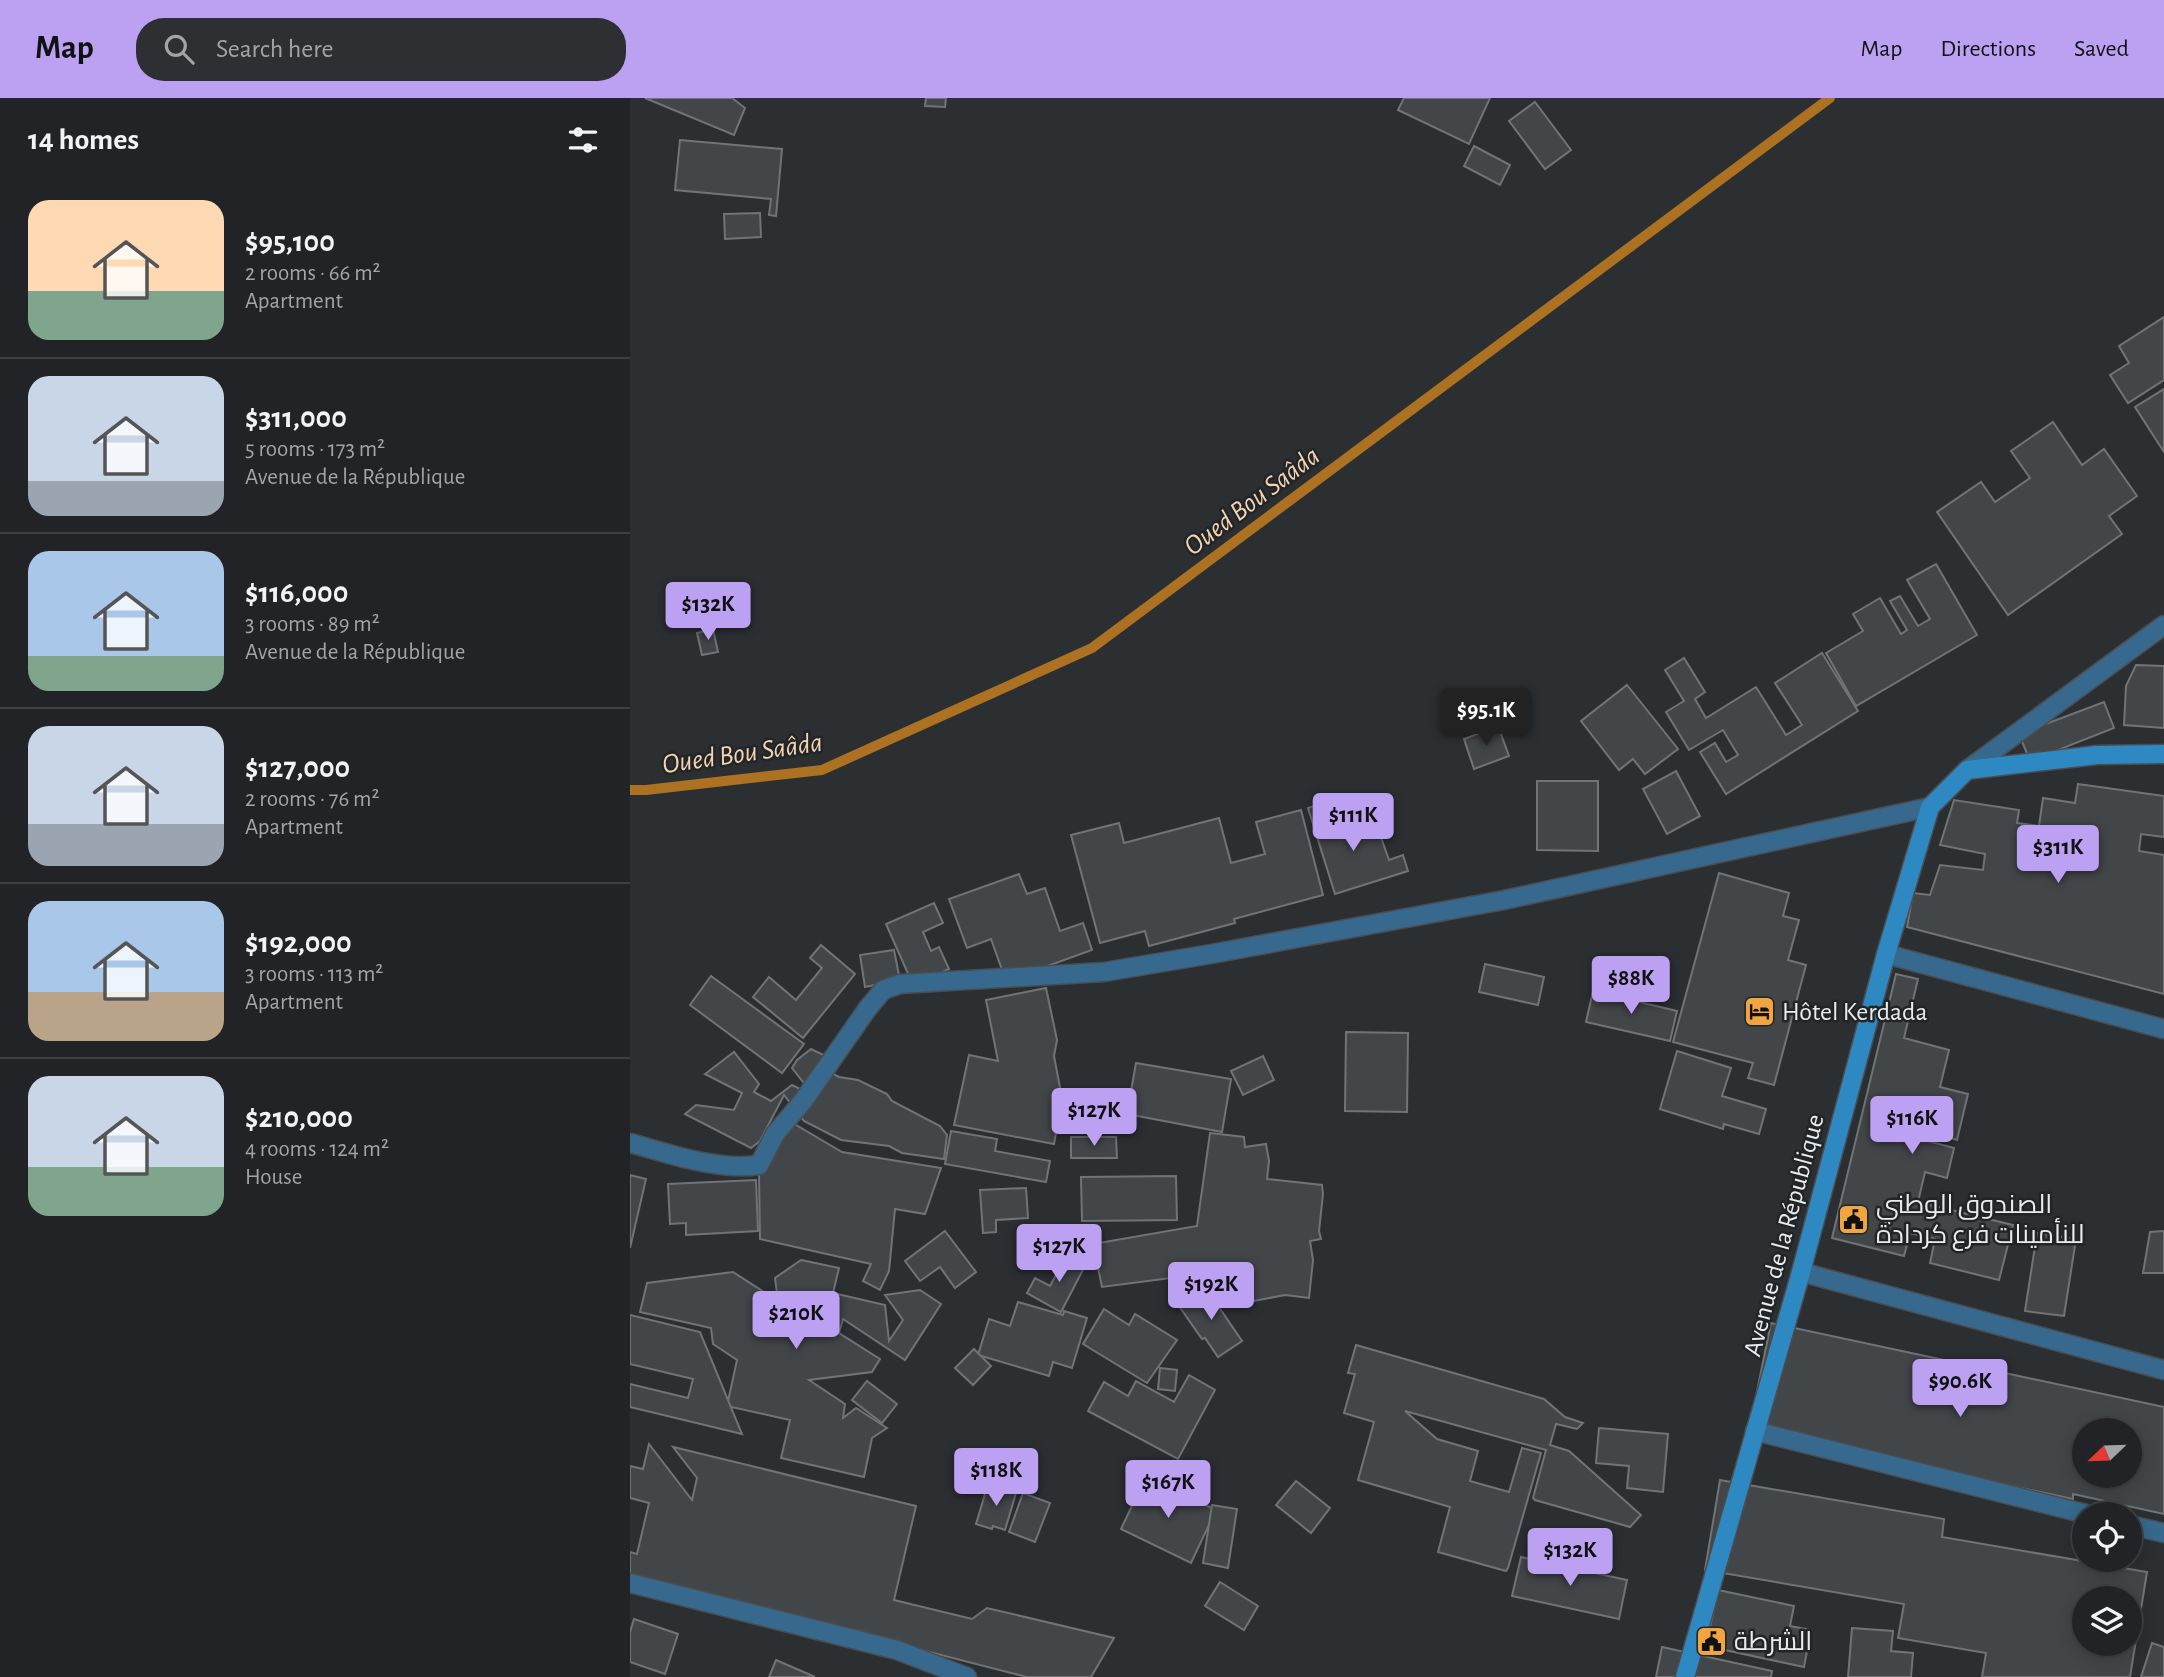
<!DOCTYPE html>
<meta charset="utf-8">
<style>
:root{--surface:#212326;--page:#2d2f32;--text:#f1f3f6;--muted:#a2a4a7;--line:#3e4043;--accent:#bca0f2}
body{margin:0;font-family:"Alegreya Sans",Cairo,sans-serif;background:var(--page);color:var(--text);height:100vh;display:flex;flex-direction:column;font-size:26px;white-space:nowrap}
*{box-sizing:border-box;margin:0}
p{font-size:23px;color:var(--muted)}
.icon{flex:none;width:38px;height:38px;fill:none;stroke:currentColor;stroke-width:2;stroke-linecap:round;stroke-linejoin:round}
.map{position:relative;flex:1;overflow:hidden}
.side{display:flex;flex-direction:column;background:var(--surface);width:630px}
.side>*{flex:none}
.needle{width:46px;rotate:247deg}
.buttons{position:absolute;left:1442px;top:1320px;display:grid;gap:14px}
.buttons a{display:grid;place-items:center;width:70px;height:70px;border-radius:50%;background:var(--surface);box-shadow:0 4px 18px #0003,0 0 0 2px var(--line);font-size:35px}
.price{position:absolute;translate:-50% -60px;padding:0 16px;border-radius:7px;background:var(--accent);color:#111;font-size:23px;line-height:46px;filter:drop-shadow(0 2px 4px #0008)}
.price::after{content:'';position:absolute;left:50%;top:42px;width:21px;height:16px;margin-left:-10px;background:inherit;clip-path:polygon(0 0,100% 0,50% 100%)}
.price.active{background:#222;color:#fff}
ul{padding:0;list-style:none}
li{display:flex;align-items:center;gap:21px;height:175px;padding:0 28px}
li+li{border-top:2px solid var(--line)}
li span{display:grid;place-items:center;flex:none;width:196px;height:140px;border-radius:21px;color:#555}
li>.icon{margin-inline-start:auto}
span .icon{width:84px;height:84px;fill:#fffc;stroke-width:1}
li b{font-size:30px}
h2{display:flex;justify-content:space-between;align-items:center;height:84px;padding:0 28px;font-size:30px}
header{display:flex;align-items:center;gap:42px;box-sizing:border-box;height:98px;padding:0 35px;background:var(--accent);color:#111}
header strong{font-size:33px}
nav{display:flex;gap:38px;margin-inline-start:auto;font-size:24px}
.search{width:490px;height:63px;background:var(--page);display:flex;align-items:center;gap:18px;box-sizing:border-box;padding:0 24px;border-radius:28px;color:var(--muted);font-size:26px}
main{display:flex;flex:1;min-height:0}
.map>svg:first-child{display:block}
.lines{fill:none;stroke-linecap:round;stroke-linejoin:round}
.stream{stroke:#ac7222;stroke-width:10}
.building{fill:#434649;stroke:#707477;stroke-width:2;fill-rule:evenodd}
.street-casing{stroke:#4a4d50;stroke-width:21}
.secondary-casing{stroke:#4a4d50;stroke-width:21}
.street{stroke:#36698d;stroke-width:18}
.secondary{stroke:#2e88c1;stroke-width:18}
.labels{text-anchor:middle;stroke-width:5;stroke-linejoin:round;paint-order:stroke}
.poi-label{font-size:26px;fill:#e9eced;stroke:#222528;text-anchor:start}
.street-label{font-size:26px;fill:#e9eced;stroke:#222528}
.water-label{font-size:28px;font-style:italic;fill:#f3d3b0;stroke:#222528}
</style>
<header>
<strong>Map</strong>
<div class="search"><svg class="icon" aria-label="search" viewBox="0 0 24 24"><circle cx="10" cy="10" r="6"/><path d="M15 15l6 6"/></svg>Search here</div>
<nav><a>Map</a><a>Directions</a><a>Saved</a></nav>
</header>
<main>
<section class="side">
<h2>14 homes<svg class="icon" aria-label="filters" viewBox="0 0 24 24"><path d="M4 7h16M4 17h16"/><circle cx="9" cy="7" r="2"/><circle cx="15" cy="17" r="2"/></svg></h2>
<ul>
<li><span style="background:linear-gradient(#ffd9b3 65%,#7fa58c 0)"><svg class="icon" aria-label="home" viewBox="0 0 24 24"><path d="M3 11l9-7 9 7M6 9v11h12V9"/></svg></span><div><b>$95,100</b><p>2 rooms · 66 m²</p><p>Apartment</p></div></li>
<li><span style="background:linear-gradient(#c9d6e8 75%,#9aa5b1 0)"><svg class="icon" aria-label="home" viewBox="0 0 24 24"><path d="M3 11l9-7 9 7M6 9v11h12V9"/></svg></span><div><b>$311,000</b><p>5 rooms · 173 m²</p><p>Avenue de la République</p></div></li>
<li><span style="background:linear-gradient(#a9c7e8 75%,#7fa58c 0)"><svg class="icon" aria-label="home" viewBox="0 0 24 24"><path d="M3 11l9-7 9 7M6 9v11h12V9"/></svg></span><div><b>$116,000</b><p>3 rooms · 89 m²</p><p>Avenue de la République</p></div></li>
<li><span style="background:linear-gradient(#c9d6e8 70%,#9aa5b1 0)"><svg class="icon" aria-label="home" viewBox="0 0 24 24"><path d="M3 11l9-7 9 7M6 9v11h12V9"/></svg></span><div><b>$127,000</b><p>2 rooms · 76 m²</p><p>Apartment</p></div></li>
<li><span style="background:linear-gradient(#a9c7e8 65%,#b9a48a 0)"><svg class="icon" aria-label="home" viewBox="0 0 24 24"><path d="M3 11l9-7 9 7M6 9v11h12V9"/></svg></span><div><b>$192,000</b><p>3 rooms · 113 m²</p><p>Apartment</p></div></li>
<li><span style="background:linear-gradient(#c9d6e8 65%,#7fa58c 0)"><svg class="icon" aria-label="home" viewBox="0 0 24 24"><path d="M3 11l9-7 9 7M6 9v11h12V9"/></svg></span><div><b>$210,000</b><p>4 rooms · 124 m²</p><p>House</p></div></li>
</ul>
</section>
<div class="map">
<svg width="1534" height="1579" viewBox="0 0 1534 1579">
<rect width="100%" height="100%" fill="#2c2f32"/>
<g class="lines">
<path class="stream" d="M 0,692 L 16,692 L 192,672 L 462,550 L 1200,0"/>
</g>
<g class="building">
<path d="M 15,0 L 102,0 L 115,10 L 104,37 Z"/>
<path d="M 296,0 L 316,0 L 315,9 L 295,8 Z"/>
<path d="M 774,0 L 860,0 L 839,46 L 768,12 Z"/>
<path d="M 905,4 L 941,52 L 915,71 L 879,23 Z"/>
<path d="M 50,42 L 152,51 L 146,118 L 139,117 L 141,101 L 45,92 Z"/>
<path d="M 844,48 L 880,67 L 870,87 L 834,68 Z"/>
<path d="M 130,115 L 131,139 L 95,141 L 94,116 Z"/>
<path d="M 1534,219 L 1534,282 L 1498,305 L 1480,277 L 1499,265 L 1489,248 Z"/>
<path d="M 1534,291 L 1534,354 L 1505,309 Z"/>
<path d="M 1423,324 L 1452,367 L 1474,351 L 1507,398 L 1479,418 L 1492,436 L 1378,517 L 1307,414 L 1351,384 L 1365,404 L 1400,380 L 1381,353 Z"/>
<path d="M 1306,466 L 1347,537 L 1226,608 L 1196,555 L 1233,533 L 1223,516 L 1250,500 L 1271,536 L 1277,532 L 1260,503 L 1270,498 L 1288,528 L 1300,521 L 1277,482 Z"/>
<path d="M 83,531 L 88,554 L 72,557 L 67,535 Z"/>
<path d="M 1192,555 L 1228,613 L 1096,696 L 1070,654 L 1085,645 L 1096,664 L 1108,657 L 1093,632 L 1059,652 L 1036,614 L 1054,603 L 1035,572 L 1054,560 L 1075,594 L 1065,601 L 1076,620 L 1126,589 L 1156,637 L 1172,627 L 1145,585 Z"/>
<path d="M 1506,567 L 1534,568 L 1534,630 L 1494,627 L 1496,588 Z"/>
<path d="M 997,587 L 1048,651 L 1015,676 L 1003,661 L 989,672 L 951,623 Z"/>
<path d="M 1474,604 L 1484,630 L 1400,663 L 1389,636 Z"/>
<path d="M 868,628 L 879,658 L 844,671 L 834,641 Z"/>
<path d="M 1046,673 L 1070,718 L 1037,736 L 1013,691 Z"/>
<path d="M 907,683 L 968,683 L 968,753 L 907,752 Z"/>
<path d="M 1448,686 L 1534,698 L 1534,739 L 1511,736 L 1509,753 L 1534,757 L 1534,896 L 1277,829 L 1283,795 L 1300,797 L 1310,767 L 1353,772 L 1355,756 L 1310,747 L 1324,702 L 1389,712 L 1387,725 L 1409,728 L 1413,700 L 1445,705 Z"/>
<path d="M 695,704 L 706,737 L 746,725 L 759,762 L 773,757 L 778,773 L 705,796 L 678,710 Z"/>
<path d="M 671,712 L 693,797 L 604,821 L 605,825 L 519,848 L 515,833 L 470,845 L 441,737 L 489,725 L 494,745 L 589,720 L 601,765 L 635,756 L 626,724 Z"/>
<path d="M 1089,775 L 1159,795 L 1153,818 L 1169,822 L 1158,862 L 1176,867 L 1144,987 L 1118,980 L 1123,965 L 1043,944 Z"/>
<path d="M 389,776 L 397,796 L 415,790 L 430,833 L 453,825 L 462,852 L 376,883 L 361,841 L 337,850 L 319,801 Z"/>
<path d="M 304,805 L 313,825 L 293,834 L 301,853 L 309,849 L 319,871 L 283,887 L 256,826 Z"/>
<path d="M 191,847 L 225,876 L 173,940 L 123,899 L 139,879 L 166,902 L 192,870 L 180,860 Z"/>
<path d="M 264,852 L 270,882 L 235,889 L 230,857 Z"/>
<path d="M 855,866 L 914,879 L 908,907 L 849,894 Z"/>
<path d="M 1266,876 L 1288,881 L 1274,940 L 1319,952 L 1310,989 L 1338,996 L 1327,1042 L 1296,1033 L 1294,1042 L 1324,1050 L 1317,1080 L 1295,1074 L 1288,1104 L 1383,1127 L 1369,1182 L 1300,1165 L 1305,1141 L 1280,1135 L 1274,1158 L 1202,1140 Z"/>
<path d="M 81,878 L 174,946 L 152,975 L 60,907 Z"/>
<path d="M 416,890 L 427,942 L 424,958 L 432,1000 L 424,1046 L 324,1027 L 339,957 L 368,963 L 356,902 Z"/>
<path d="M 963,893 L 1047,913 L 1040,943 L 956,924 Z"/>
<path d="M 716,934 L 778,935 L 777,1014 L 715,1013 Z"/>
<path d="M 181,951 L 204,962 L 193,971 L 209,979 L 228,982 L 257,996 L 262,1003 L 310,1028 L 317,1037 L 314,1061 L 272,1055 L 259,1048 L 211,1042 L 174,1023 L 154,997 L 130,1043 L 121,1050 L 55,1016 L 66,1007 L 104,1012 L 112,995 L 75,976 L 104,954 L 129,986 L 124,994 L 141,1003 L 162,987 L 184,998 L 162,970 L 167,962 Z"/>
<path d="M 1047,953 L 1101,970 L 1092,998 L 1136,1011 L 1129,1036 L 1094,1026 L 1093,1031 L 1030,1011 Z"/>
<path d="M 633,958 L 644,982 L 613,997 L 601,973 Z"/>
<path d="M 506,965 L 601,981 L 592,1034 L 497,1016 Z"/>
<path d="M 161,1024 L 212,1054 L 311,1070 L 295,1116 L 265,1111 L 259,1173 L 250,1192 L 233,1183 L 241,1166 L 130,1141 L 129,1075 Z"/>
<path d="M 321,1033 L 367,1041 L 365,1053 L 420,1063 L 416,1084 L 315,1066 Z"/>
<path d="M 580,1035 L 614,1039 L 615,1049 L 636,1046 L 639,1063 L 637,1081 L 692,1087 L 693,1096 L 689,1133 L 691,1141 L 680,1143 L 683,1162 L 679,1200 L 655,1197 L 613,1205 L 608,1179 L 579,1175 L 472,1189 L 463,1146 L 567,1128 Z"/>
<path d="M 441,1039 L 486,1039 L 487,1060 L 441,1060 Z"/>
<path d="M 0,1077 L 16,1081 L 0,1150 Z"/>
<path d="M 546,1078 L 547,1122 L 452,1123 L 451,1079 Z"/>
<path d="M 126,1082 L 128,1133 L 56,1137 L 56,1125 L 40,1126 L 38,1086 Z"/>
<path d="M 396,1090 L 398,1120 L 366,1122 L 366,1134 L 353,1135 L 350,1092 Z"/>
<path d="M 315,1133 L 346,1174 L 325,1190 L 310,1169 L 290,1183 L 275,1163 Z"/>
<path d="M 1534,1133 L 1534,1175 L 1513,1175 L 1520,1134 Z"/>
<path d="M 1407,1135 L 1446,1141 L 1434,1218 L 1395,1213 Z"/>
<path d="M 437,1156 L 456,1166 L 431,1214 L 397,1195 L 405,1180 L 420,1188 Z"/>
<path d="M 171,1162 L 209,1170 L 203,1195 L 255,1207 L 259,1243 L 273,1222 L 255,1197 L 290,1192 L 311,1206 L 275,1262 L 213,1221 L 209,1235 L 250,1261 L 242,1274 L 179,1282 L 215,1306 L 213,1320 L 226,1310 L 257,1330 L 242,1340 L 234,1379 L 151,1360 L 160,1322 L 97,1308 L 107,1262 L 83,1246 L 81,1230 L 10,1214 L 17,1185 L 103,1174 L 148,1203 L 145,1180 Z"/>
<path d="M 576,1190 L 612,1243 L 588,1259 L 575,1240 L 572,1241 L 549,1208 Z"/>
<path d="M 388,1204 L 433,1217 L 434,1213 L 457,1220 L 442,1270 L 423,1264 L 419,1278 L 348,1257 L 359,1221 L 380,1228 Z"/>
<path d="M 474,1211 L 499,1227 L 505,1216 L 547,1242 L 517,1285 L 453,1246 Z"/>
<path d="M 0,1217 L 70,1234 L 112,1336 L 0,1309 L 0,1286 L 58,1300 L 63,1281 L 0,1266 Z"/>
<path d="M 1141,1225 L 1534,1309 L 1534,1416 L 1443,1396 L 1443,1401 L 1119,1332 ZM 1454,1332 L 1500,1332 L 1500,1377 L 1454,1377 Z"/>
<path d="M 726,1247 L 914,1301 L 935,1319 L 953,1325 L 947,1331 L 926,1326 L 920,1347 L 939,1353 L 1011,1417 L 1000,1429 L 905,1402 L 903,1400 L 916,1352 L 775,1313 L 807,1341 L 848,1353 L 840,1383 L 879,1394 L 892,1350 L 911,1355 L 878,1470 L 876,1473 L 808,1454 L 820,1409 L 728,1382 L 744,1324 L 714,1315 L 725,1276 L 718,1275 Z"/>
<path d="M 344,1251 L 361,1268 L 343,1287 L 325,1270 Z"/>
<path d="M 530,1270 L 547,1272 L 545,1293 L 528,1291 Z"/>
<path d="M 559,1277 L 585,1292 L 548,1361 L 458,1313 L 474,1284 L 498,1298 L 506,1283 L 544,1304 Z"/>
<path d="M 237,1283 L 267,1306 L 252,1325 L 222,1302 Z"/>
<path d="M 969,1330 L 1038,1336 L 1033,1394 L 997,1390 L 999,1368 L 966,1365 Z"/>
<path d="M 19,1346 L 62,1402 L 67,1380 L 43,1349 L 286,1408 L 264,1502 L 342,1521 L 357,1510 L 484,1540 L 461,1579 L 397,1579 L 0,1477 L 0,1454 L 7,1456 L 19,1405 L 0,1400 L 0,1368 L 13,1371 Z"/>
<path d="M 516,1378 L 586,1412 L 561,1465 L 491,1431 Z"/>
<path d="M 1090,1382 L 1314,1421 L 1312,1439 L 1517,1474 L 1500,1579 L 1352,1579 L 1356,1555 L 1268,1540 L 1274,1506 L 1075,1472 ZM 1454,1500 L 1500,1500 L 1500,1545 L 1454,1545 Z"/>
<path d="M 666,1383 L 700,1410 L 681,1435 L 646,1407 Z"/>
<path d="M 358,1386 L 386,1395 L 375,1432 L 363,1428 L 362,1431 L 346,1426 Z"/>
<path d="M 393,1395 L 420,1405 L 405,1444 L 379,1434 Z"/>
<path d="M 582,1407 L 607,1411 L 598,1470 L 573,1465 Z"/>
<path d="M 891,1459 L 997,1482 L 989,1521 L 882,1498 Z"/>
<path d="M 590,1484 L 628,1508 L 614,1532 L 575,1508 Z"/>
<path d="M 1088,1492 L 1164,1508 L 1160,1528 L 1181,1532 L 1174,1569 L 1076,1548 Z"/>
<path d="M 4,1521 L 48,1536 L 35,1576 L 0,1564 L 0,1534 Z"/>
<path d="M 1222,1530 L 1263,1533 L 1261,1553 L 1283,1555 L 1281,1579 L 1218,1579 Z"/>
<path d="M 1522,1545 L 1534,1549 L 1534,1579 L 1511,1579 Z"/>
<path d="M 1032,1549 L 1142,1573 L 1141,1579 L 1026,1579 Z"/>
<path d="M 146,1562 L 185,1579 L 139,1579 Z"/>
</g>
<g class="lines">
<defs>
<g id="street">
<path d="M 1337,672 L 1534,527"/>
<path d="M 1256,856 L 1534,931"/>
<path d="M 0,1045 C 41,1056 87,1073 129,1067 L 145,1036 L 173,1003 L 238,910 L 253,892 L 270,886 L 474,874 L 581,856 L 874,802 L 1300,709"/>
<path d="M 1171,1174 L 1534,1272"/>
<path d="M 1125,1333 L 1456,1416"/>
<path d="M 1500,1427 L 1534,1435"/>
<path d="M 0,1485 L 267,1552 L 337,1579"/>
</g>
<path id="secondary" d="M 1055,1579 L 1171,1174 L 1256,856 L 1300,709 L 1337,672 L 1467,657 L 1534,656"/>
</defs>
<use href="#street" class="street-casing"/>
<use href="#secondary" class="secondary-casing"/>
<use href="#street" class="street"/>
<use href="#secondary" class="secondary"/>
</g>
<defs>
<symbol id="hotel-square" viewBox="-11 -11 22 22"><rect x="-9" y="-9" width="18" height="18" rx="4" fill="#f1a540" stroke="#222528"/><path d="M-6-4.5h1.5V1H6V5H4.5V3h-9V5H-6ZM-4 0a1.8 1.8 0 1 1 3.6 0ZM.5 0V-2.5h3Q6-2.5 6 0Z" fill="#111"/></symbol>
<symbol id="civic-square" viewBox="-11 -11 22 22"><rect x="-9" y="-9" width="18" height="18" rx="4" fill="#f1a540" stroke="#222528"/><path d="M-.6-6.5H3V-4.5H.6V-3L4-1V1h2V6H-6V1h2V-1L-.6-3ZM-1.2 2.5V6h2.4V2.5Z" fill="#111"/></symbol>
</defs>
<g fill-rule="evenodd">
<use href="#hotel-square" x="1112" y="896" width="35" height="35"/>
<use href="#civic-square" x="1206" y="1104" width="35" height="35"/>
<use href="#civic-square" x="1064" y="1526" width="35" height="35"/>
</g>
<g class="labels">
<g class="poi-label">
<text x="1152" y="922">Hôtel Kerdada</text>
<text x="1246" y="1115">الصندوق الوطني<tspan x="1246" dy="30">للنأمينات فرع كردادة</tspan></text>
<text x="1104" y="1552">الشرطة</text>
</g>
<g class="street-label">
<text transform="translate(1153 1137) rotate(-75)" y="9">Avenue de la République</text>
</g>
<g class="water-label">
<text transform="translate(621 402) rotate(-37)" y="10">Oued Bou Saâda</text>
<text transform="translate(112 654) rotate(-8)" y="10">Oued Bou Saâda</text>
</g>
</g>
</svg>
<div class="buttons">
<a><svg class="needle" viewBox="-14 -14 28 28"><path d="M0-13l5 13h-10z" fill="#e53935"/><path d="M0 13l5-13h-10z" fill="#a2a4a7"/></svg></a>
<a><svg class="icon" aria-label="locate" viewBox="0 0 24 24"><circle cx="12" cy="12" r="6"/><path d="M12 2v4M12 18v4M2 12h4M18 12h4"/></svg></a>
<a><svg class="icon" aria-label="layers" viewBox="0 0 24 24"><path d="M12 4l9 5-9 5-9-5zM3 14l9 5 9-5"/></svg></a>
</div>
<b class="price" style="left:78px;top:544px">$132K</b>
<b class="price active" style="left:856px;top:650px">$95.1K</b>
<b class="price" style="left:723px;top:755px">$111K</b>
<b class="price" style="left:1428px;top:787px">$311K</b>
<b class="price" style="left:1001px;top:918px">$88K</b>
<b class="price" style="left:464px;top:1050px">$127K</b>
<b class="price" style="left:1282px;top:1058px">$116K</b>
<b class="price" style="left:429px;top:1186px">$127K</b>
<b class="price" style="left:581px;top:1224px">$192K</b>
<b class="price" style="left:166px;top:1253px">$210K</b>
<b class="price" style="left:1330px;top:1321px">$90.6K</b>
<b class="price" style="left:366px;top:1410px">$118K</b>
<b class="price" style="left:538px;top:1422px">$167K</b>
<b class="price" style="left:940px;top:1490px">$132K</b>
</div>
</main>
